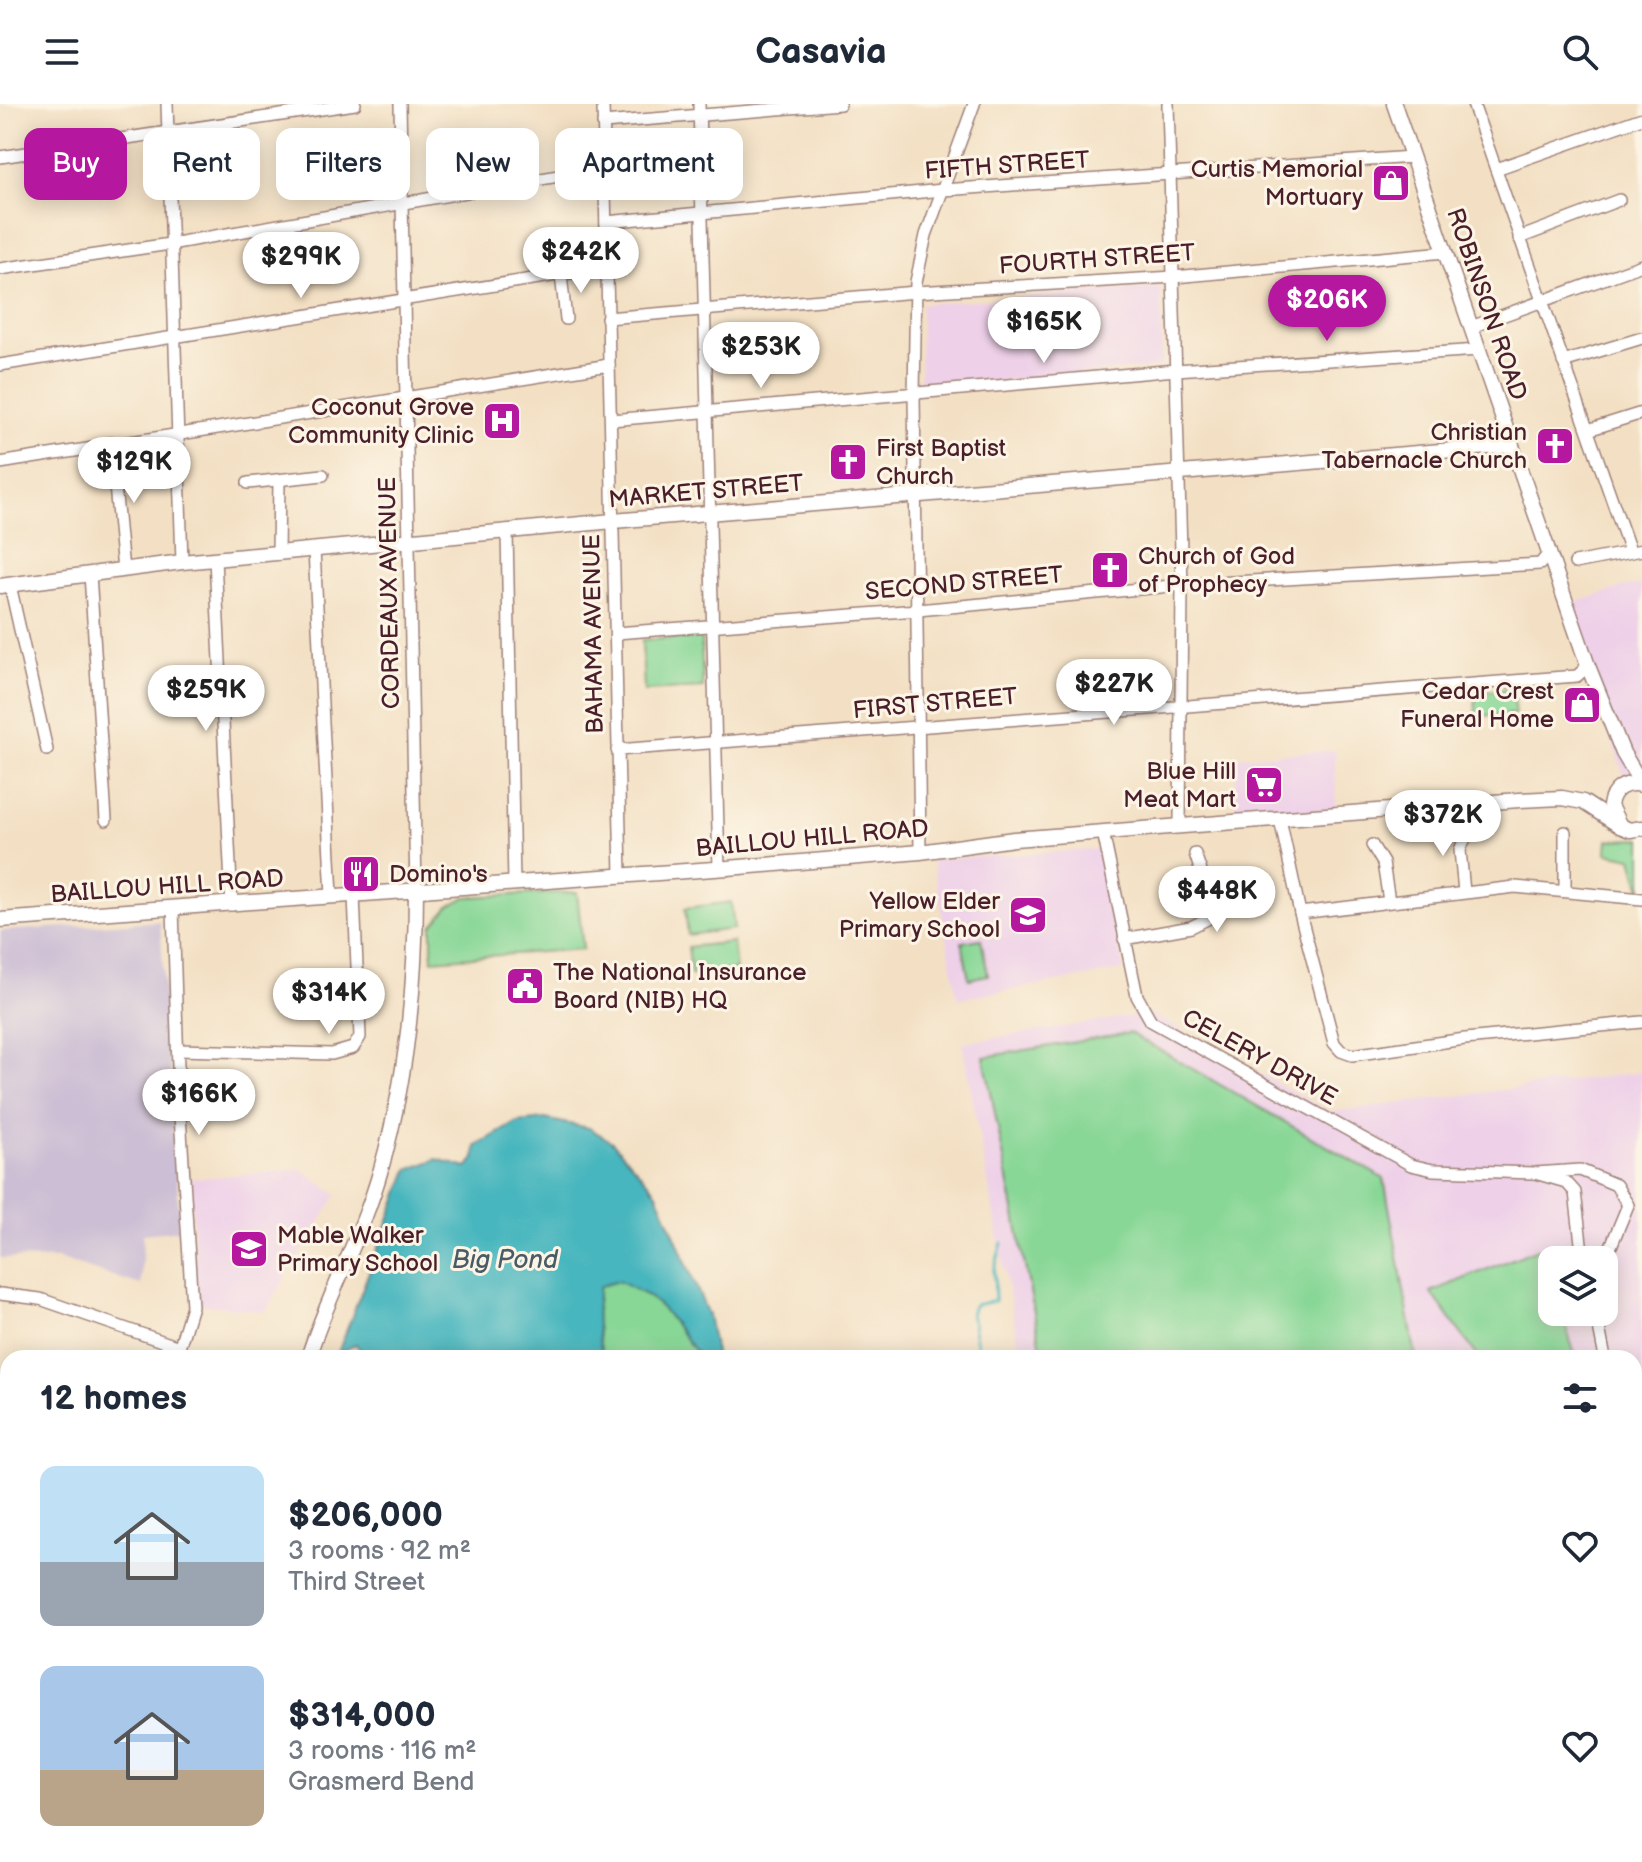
<!DOCTYPE html>
<meta charset="utf-8">
<style>
:root{--surface:#fff;--page:#f2f2f3;--text:#1f2937;--muted:#747a83;--accent:#b5179e}
body{margin:0;font-family:"Balsamiq Sans",sans-serif;background:var(--page);color:var(--text);height:100vh;display:flex;flex-direction:column;font-size:30px;white-space:nowrap}
*{box-sizing:border-box;margin:0}
p{font-size:26px;color:var(--muted)}
.icon{flex:none;width:44px;height:44px;fill:none;stroke:currentColor;stroke-width:2;stroke-linecap:round;stroke-linejoin:round}
.map{position:relative;flex:1;overflow:hidden}
.side{position:absolute;left:0px;top:1246px;width:1642px;height:512px;display:flex;flex-direction:column;background:var(--surface);border-radius:24px 24px 0 0;box-shadow:0 4px 20px #0003}
.side>*{flex:none}
.hud{position:absolute;left:24px;top:24px;width:800px;height:72px;display:flex;gap:16px}
.fabs{position:absolute;left:1538px;top:1142px;display:grid;gap:16px}
.fabs a{display:grid;place-items:center;width:80px;height:80px;border-radius:16px;background:var(--surface);box-shadow:0 4px 20px #0003;font-size:40px}
.price{position:absolute;translate:-50% -68px;padding:0 18px;border-radius:28px;background:#fff;color:#222;font-size:26px;line-height:52px;filter:drop-shadow(0 2px 4px #0008)}
.price::after{content:'';position:absolute;left:50%;top:48px;width:24px;height:18px;margin-left:-12px;background:inherit;clip-path:polygon(0 0,100% 0,50% 100%)}
.price.selected{background:var(--accent);color:#fff}
ul{padding:0;list-style:none}
li{display:flex;align-items:center;gap:24px;height:200px;padding:0 40px}
li span{display:grid;place-items:center;flex:none;width:224px;height:160px;border-radius:16px;color:#555}
li>.icon{margin-inline-start:auto}
span .icon{width:96px;height:96px;fill:#fffc;stroke-width:1}
li b{font-size:34px}
h2{display:flex;justify-content:space-between;align-items:center;height:96px;padding:0 40px;font-size:34px}
.tag{padding:0 28px;border-radius:16px;background:var(--surface);box-shadow:0 4px 20px #0003;font-size:28px;line-height:72px}
.tag.selected{background:var(--accent);color:#fff}
header{display:flex;justify-content:space-between;align-items:center;height:104px;padding:0 40px;background:var(--surface);font-size:36px;font-weight:700}
.map>svg:first-child{display:block}
.built{fill:#eed0e8;fill-rule:evenodd}
.industrial{fill:#ccbed4}
.green{fill:#88d796;stroke:#697b60;stroke-width:2}
.water{fill:#47b6be;stroke:#486a74;stroke-width:2}
.lines{fill:none;stroke-linecap:round;stroke-linejoin:round}
.stream{stroke:#47b6be;stroke-width:3}
.minor-casing{stroke:#9e8078;stroke-width:14}
.major-casing{stroke:#9e8078;stroke-width:17}
.minor{stroke:#fff;stroke-width:11}
.major{stroke:#fff;stroke-width:14}
.labels{text-anchor:middle;stroke-width:6;stroke-linejoin:round;paint-order:stroke}
.street-label{font-size:24px;fill:#4a1f2b;stroke:#fcf5e5}
.poi-label{font-size:24px;fill:#4a1f2b;stroke:#fcf5e5;text-anchor:end}
.water-label{font-size:26px;font-style:italic;fill:#495b66;stroke:#fcf5e5}
</style>
<header><svg class="icon" aria-label="menu" viewBox="0 0 24 24"><path d="M4 6h16M4 12h16M4 18h16"/></svg>Casavia<svg class="icon" aria-label="search" viewBox="0 0 24 24"><circle cx="10" cy="10" r="6"/><path d="M15 15l6 6"/></svg></header>
<div class="map">
<svg width="1642" height="1758" viewBox="0 0 1642 1758">
<rect width="100%" height="100%" fill="#fcf5e5"/>
<filter id="ink" filterUnits="userSpaceOnUse"><feTurbulence type="fractalNoise" baseFrequency=".0125" numOctaves="2"/><feDisplacementMap in="SourceGraphic" scale="16" xChannelSelector="R" yChannelSelector="G"/><feConvolveMatrix kernelMatrix="1 2 1 2 8 2 1 2 1" color-interpolation-filters="sRGB"/></filter>
<filter id="wash" filterUnits="userSpaceOnUse"><feTurbulence type="fractalNoise" baseFrequency=".006" numOctaves="4" result="noise"/><feDisplacementMap in="SourceGraphic" scale="32" xChannelSelector="R" yChannelSelector="G"/><feGaussianBlur stdDeviation="1.8" result="paint"/><feColorMatrix in="noise" values="0 0 0 0 0 0 0 0 0 0 0 0 0 0 0 0 0 1.4 0 .05"/><feComposite in="paint" operator="in"/></filter>
<g filter="url(#wash)">
<rect width="100%" height="100%" fill="#f3e0c4"/>
<g class="built">
<path d="M 1161,183 L 1162,263 L 920,283 L 921,200 Z"/>
<path d="M 1642,481 L 1642,682 L 1629,685 L 1564,502 L 1627,482 Z"/>
<path d="M 1335,646 L 1336,705 L 1235,712 L 1236,653 Z"/>
<path d="M 1101,745 L 1124,866 L 958,895 L 932,756 Z"/>
<path d="M 1150,909 L 1330,1008 L 1642,968 L 1642,1758 L 1117,1758 L 1115,1750 L 1634,1750 L 1634,1254 L 1021,1254 L 962,939 ZM 1552,1156 L 1604,1156 L 1604,1208 L 1552,1208 Z"/>
<path d="M 301,1065 L 337,1091 L 265,1207 L 198,1200 L 190,1075 Z"/>
<path d="M 0,1526 L 8,1529 L 8,1750 L 685,1750 L 710,1758 L 0,1758 Z"/>
</g>
<path class="industrial" d="M 160,817 L 180,1126 L 143,1130 L 141,1181 L 58,1155 L 0,1154 L 0,827 Z"/>
<g class="green">
<path d="M 701,533 L 703,584 L 644,587 L 642,536 Z"/>
<path d="M 1514,585 L 1515,610 L 1476,612 L 1475,588 Z"/>
<path d="M 1642,735 L 1642,789 L 1632,754 L 1607,749 L 1608,736 Z"/>
<path d="M 577,788 L 583,845 L 432,856 L 432,822 L 449,802 L 466,793 Z"/>
<path d="M 731,798 L 734,825 L 688,831 L 685,804 Z"/>
<path d="M 981,835 L 988,871 L 969,875 L 962,838 Z"/>
<path d="M 733,838 L 736,866 L 691,871 L 688,843 Z"/>
<path d="M 1130,929 L 1384,1075 L 1416,1254 L 1043,1254 L 984,953 Z"/>
<path d="M 1537,1145 C 1559,1158 1552,1186 1552,1208 L 1561,1208 L 1576,1254 L 1479,1254 L 1431,1188 Z"/>
<path d="M 618,1177 L 648,1192 L 663,1205 L 700,1254 L 604,1254 C 596,1233 594,1203 600,1182 Z"/>
<path d="M 1140,1750 L 1505,1750 L 1507,1758 L 1142,1758 Z"/>
</g>
<path class="water" d="M 545,1015 L 589,1024 L 612,1038 L 656,1087 L 708,1211 L 716,1254 L 700,1254 L 663,1205 L 648,1192 L 618,1177 L 600,1182 C 594,1203 596,1233 604,1254 L 365,1254 L 356,1240 L 345,1246 L 344,1254 L 336,1254 L 408,1066 L 437,1055 L 467,1064 L 475,1055 L 476,1042 L 517,1018 Z"/>
<g class="lines">
<path class="stream" d="M 980,1254 L 971,1210 L 974,1201 L 995,1197 L 994,1167 L 1002,1139"/>
</g>
</g>
<g filter="url(#ink)">
<g class="lines">
<defs>
<g id="minor">
<path d="M 167,0 L 182,458"/>
<path d="M 400,0 L 416,786"/>
<path d="M 603,0 L 621,771"/>
<path d="M 699,0 L 719,765"/>
<path d="M 1168,0 L 1182,481 L 1180,721"/>
<path d="M 1473,0 L 1630,447"/>
<path d="M 603,19 L 840,0"/>
<path d="M 0,53 L 355,0"/>
<path d="M 1496,65 L 1642,14"/>
<path d="M 606,118 L 943,86 L 1412,53"/>
<path d="M 1519,134 L 1619,96"/>
<path d="M 0,165 L 170,140 L 604,64"/>
<path d="M 561,171 L 566,215"/>
<path d="M 607,214 L 916,188 L 1174,173 L 1445,148"/>
<path d="M 1471,223 L 1642,161"/>
<path d="M 1563,258 L 1642,234"/>
<path d="M 0,261 L 607,163"/>
<path d="M 611,316 L 1176,266 L 1479,246"/>
<path d="M 1588,326 L 1642,309"/>
<path d="M 111,339 L 123,466"/>
<path d="M 0,359 L 609,261"/>
<path d="M 248,379 L 323,371"/>
<path d="M 507,428 L 514,779"/>
<path d="M 314,446 L 332,792"/>
<path d="M 278,450 L 279,376"/>
<path d="M 215,455 L 232,801"/>
<path d="M 1575,459 L 1642,446"/>
<path d="M 90,470 L 106,716"/>
<path d="M 10,481 L 47,646"/>
<path d="M 616,529 L 918,506 L 1182,481 L 1540,460 L 1550,448"/>
<path d="M 617,646 L 1577,572 L 1588,562"/>
<path d="M 1280,715 L 1300,809 L 1334,939 L 1341,947 L 1352,951 L 1465,935 L 1642,918"/>
<path d="M 1103,728 L 1137,892 L 1151,917 L 1411,1061 L 1433,1066 L 1535,1069 L 1580,1066 L 1616,1081 L 1628,1101 L 1604,1159"/>
<path d="M 1372,741 L 1383,759 L 1389,797"/>
<path d="M 920,748 L 914,290 L 916,178 L 926,131 L 974,0"/>
<path d="M 1565,786 L 1565,728"/>
<path d="M 1464,788 L 1460,746 L 1467,730"/>
<path d="M 173,804 L 179,995 L 192,1202 L 176,1254"/>
<path d="M 1300,809 L 1515,783 L 1642,795"/>
<path d="M 1124,835 L 1191,823 L 1207,815 L 1211,797 L 1195,750"/>
<path d="M 178,946 L 332,950 L 353,944 L 360,933 L 354,791"/>
<path d="M 1535,1069 L 1566,1078 L 1575,1088 L 1583,1156"/>
<path d="M 0,1190 L 40,1195 L 179,1243"/>
<path d="M 1596,1208 L 1605,1254"/>
<path d="M 0,1277 L 8,1277"/>
<path d="M 1634,1421 L 1642,1474"/>
<path d="M 0,1483 L 8,1486"/>
</g>
<g id="major">
<path d="M 1394,0 L 1588,562 L 1623,649 L 1642,681"/>
<path d="M 0,482 L 182,458 L 613,417 L 1512,341"/>
<path d="M 1642,681 C 1625,677 1612,685 1610,702 L 1620,722 L 1630,726 L 1642,724"/>
<path d="M 0,816 L 728,764 L 920,748 L 1014,735 L 1519,696 L 1562,694 L 1583,698 L 1620,722"/>
<path d="M 308,1254 C 328,1190 363,1130 381,1065 C 407,974 416,880 416,786"/>
<path d="M 322,1758 L 323,1750"/>
<path d="M 338,1758 L 339,1750"/>
</g>
</defs>
<use href="#minor" class="minor-casing"/>
<use href="#major" class="major-casing"/>
<use href="#minor" class="minor"/>
<use href="#major" class="major"/>
</g>
</g>
<defs>
<symbol id="shop-square" viewBox="-11 -11 22 22"><rect x="-9" y="-9" width="18" height="18" rx="4" fill="#b5179e" stroke="#fcf5e5"/><path d="M-5-2.5h2.3a2.7 3.5 0 0 1 5.4 0H5L5.5 6h-11ZM-1.5-2.5h3a1.5 2.3 0 0 0-3 0Z" fill="#fff"/></symbol>
<symbol id="hospital-square" viewBox="-11 -11 22 22"><rect x="-9" y="-9" width="18" height="18" rx="4" fill="#b5179e" stroke="#fcf5e5"/><path d="M-5-5h3v3.5h4V-5h3V5h-3V1.5h-4V5h-3Z" fill="#fff"/></symbol>
<symbol id="church-square" viewBox="-11 -11 22 22"><rect x="-9" y="-9" width="18" height="18" rx="4" fill="#b5179e" stroke="#fcf5e5"/><path d="M-1.2-6h2.4v3.5h3.3v2.4h-3.3V6h-2.4V-.1h-3.3v-2.4h3.3Z" fill="#fff"/></symbol>
<symbol id="supermarket-square" viewBox="-11 -11 22 22"><rect x="-9" y="-9" width="18" height="18" rx="4" fill="#b5179e" stroke="#fcf5e5"/><path d="M-6-5.5h2.5l.6 2H6L4.5 2H-2.5L-4.4-4H-6ZM-1.5 3.2a1.3 1.3 0 1 0 .1 0ZM3 3.2a1.3 1.3 0 1 0 .1 0Z" fill="#fff"/></symbol>
<symbol id="restaurant-square" viewBox="-11 -11 22 22"><rect x="-9" y="-9" width="18" height="18" rx="4" fill="#b5179e" stroke="#fcf5e5"/><path d="M-5-6h1v4h1v-4h1v4h1v-4h1v5L-1.5 .5V6h-2V.5L-5-1ZM5-6V6H3V1.5H1.5Q1.5-4 5-6Z" fill="#fff"/></symbol>
<symbol id="school-square" viewBox="-11 -11 22 22"><rect x="-9" y="-9" width="18" height="18" rx="4" fill="#b5179e" stroke="#fcf5e5"/><path d="M0-5L7-2L0 1L-7-2ZM-4 1L0 2.5L4 1V4Q0 6-4 4Z" fill="#fff"/></symbol>
<symbol id="civic-square" viewBox="-11 -11 22 22"><rect x="-9" y="-9" width="18" height="18" rx="4" fill="#b5179e" stroke="#fcf5e5"/><path d="M-.6-6.5H3V-4.5H.6V-3L4-1V1h2V6H-6V1h2V-1L-.6-3ZM-1.2 2.5V6h2.4V2.5Z" fill="#fff"/></symbol>
</defs>
<g fill-rule="evenodd">
<use href="#shop-square" x="1369" y="57" width="44" height="44"/>
<use href="#hospital-square" x="480" y="295" width="44" height="44"/>
<use href="#church-square" x="1533" y="320" width="44" height="44"/>
<use href="#church-square" x="826" y="336" width="44" height="44"/>
<use href="#church-square" x="1088" y="444" width="44" height="44"/>
<use href="#shop-square" x="1560" y="579" width="44" height="44"/>
<use href="#supermarket-square" x="1242" y="659" width="44" height="44"/>
<use href="#restaurant-square" x="339" y="748" width="44" height="44"/>
<use href="#school-square" x="1006" y="789" width="44" height="44"/>
<use href="#civic-square" x="503" y="860" width="44" height="44"/>
<use href="#school-square" x="227" y="1123" width="44" height="44"/>
</g>
<g class="labels">
<g class="street-label">
<text transform="translate(1007 61) rotate(-4)" y="8">FIFTH STREET</text>
<text transform="translate(1097 155) rotate(-4)" y="8">FOURTH STREET</text>
<text transform="translate(1487 200) rotate(71)" y="8">ROBINSON ROAD</text>
<text transform="translate(706 387) rotate(-5)" y="8">MARKET STREET</text>
<text transform="translate(964 479) rotate(-5)" y="8">SECOND STREET</text>
<text transform="translate(389 489) rotate(-91)" y="8">CORDEAUX AVENUE</text>
<text transform="translate(593 530) rotate(-91)" y="8">BAHAMA AVENUE</text>
<text transform="translate(935 599) rotate(-5)" y="8">FIRST STREET</text>
<text transform="translate(812 734) rotate(-5)" y="8">BAILLOU HILL ROAD</text>
<text transform="translate(167 782) rotate(-4)" y="8">BAILLOU HILL ROAD</text>
<text transform="translate(1260 953) rotate(29)" y="8">CELERY DRIVE</text>
</g>
<g class="poi-label">
<text x="1363" y="73">Curtis Memorial<tspan x="1363" dy="28">Mortuary</tspan></text>
<text x="474" y="311">Coconut Grove<tspan x="474" dy="28">Community Clinic</tspan></text>
<text x="1527" y="336">Christian<tspan x="1527" dy="28">Tabernacle Church</tspan></text>
<text x="876" y="352" text-anchor="start">First Baptist<tspan x="876" dy="28">Church</tspan></text>
<text x="1138" y="460" text-anchor="start">Church of God<tspan x="1138" dy="28">of Prophecy</tspan></text>
<text x="1554" y="595">Cedar Crest<tspan x="1554" dy="28">Funeral Home</tspan></text>
<text x="1236" y="675">Blue Hill<tspan x="1236" dy="28">Meat Mart</tspan></text>
<text x="389" y="778" text-anchor="start">Domino's</text>
<text x="1000" y="805">Yellow Elder<tspan x="1000" dy="28">Primary School</tspan></text>
<text x="553" y="876" text-anchor="start">The National Insurance<tspan x="553" dy="28">Board (NIB) HQ</tspan></text>
<text x="277" y="1139" text-anchor="start">Mable Walker<tspan x="277" dy="28">Primary School</tspan></text>
</g>
<g class="water-label">
<text x="505" y="1164">Big Pond</text>
</g>
</g>
</svg>
<div class="fabs">
<a><svg class="icon" aria-label="layers" viewBox="0 0 24 24"><path d="M12 4l9 5-9 5-9-5zM3 14l9 5 9-5"/></svg></a>
</div>
<b class="price" style="left:581px;top:191px">$242K</b>
<b class="price" style="left:301px;top:196px">$299K</b>
<b class="price selected" style="left:1327px;top:239px">$206K</b>
<b class="price" style="left:1044px;top:261px">$165K</b>
<b class="price" style="left:761px;top:286px">$253K</b>
<b class="price" style="left:134px;top:401px">$129K</b>
<b class="price" style="left:1114px;top:623px">$227K</b>
<b class="price" style="left:206px;top:629px">$259K</b>
<b class="price" style="left:1443px;top:754px">$372K</b>
<b class="price" style="left:1217px;top:830px">$448K</b>
<b class="price" style="left:329px;top:932px">$314K</b>
<b class="price" style="left:199px;top:1033px">$166K</b>
<div class="hud">
<a class="tag selected">Buy</a>
<a class="tag">Rent</a>
<a class="tag">Filters</a>
<a class="tag">New</a>
<a class="tag">Apartment</a>
</div>
<section class="side">
<h2>12 homes<svg class="icon" aria-label="filters" viewBox="0 0 24 24"><path d="M4 7h16M4 17h16"/><circle cx="9" cy="7" r="2"/><circle cx="15" cy="17" r="2"/></svg></h2>
<ul>
<li><span style="background:linear-gradient(#bfe0f5 60%,#9aa5b1 0)"><svg class="icon" aria-label="home" viewBox="0 0 24 24"><path d="M3 11l9-7 9 7M6 9v11h12V9"/></svg></span><div><b>$206,000</b><p>3 rooms · 92 m²</p><p>Third Street</p></div><svg class="icon" aria-label="heart" viewBox="0 0 24 24"><path d="M12 20l-8-8c-3-5 5-10 8-4 3-6 11-1 8 4z"/></svg></li>
<li><span style="background:linear-gradient(#a9c7e8 65%,#b9a48a 0)"><svg class="icon" aria-label="home" viewBox="0 0 24 24"><path d="M3 11l9-7 9 7M6 9v11h12V9"/></svg></span><div><b>$314,000</b><p>3 rooms · 116 m²</p><p>Grasmerd Bend</p></div><svg class="icon" aria-label="heart" viewBox="0 0 24 24"><path d="M12 20l-8-8c-3-5 5-10 8-4 3-6 11-1 8 4z"/></svg></li>
</ul>
</section>
</div>
